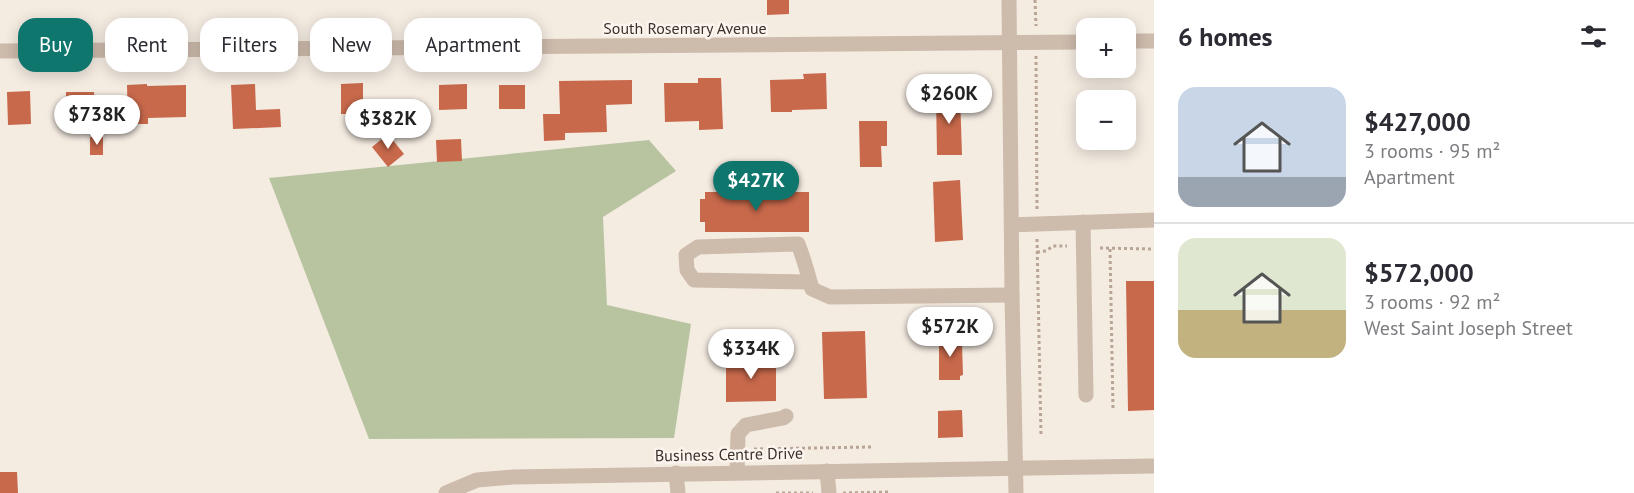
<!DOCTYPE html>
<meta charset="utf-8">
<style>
:root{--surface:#fff;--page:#f7f7f7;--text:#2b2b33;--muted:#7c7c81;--line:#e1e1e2;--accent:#0f766e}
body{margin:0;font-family:"PT Sans",sans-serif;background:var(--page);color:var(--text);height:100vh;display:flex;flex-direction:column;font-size:22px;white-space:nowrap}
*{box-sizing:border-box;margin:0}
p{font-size:20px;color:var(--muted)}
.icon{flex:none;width:33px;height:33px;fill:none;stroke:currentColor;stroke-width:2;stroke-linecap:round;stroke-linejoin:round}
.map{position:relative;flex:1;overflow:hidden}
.sheet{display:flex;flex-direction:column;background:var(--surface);width:480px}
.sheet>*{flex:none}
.top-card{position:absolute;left:18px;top:18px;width:570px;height:54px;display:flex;gap:12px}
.fabs{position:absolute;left:1076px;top:18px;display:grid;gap:12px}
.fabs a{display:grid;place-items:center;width:60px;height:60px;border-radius:12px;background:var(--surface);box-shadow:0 3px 15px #0003;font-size:30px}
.price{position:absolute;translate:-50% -51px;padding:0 14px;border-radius:21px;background:#fff;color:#222;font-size:20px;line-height:39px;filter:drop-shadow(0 2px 3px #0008)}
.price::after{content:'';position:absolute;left:50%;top:36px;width:18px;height:14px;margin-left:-9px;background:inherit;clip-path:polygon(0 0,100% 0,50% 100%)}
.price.selected{background:var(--accent);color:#fff}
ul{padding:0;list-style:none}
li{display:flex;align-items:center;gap:18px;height:150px;padding:0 24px}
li+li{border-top:2px solid var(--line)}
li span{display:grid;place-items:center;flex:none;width:168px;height:120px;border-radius:18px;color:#555}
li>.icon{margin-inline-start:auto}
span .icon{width:72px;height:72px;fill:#fffc;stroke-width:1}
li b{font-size:26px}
h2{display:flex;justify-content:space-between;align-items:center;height:72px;padding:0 24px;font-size:26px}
.chip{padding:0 21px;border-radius:18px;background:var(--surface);box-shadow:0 3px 15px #0003;font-size:21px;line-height:54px}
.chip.selected{background:var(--accent);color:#fff}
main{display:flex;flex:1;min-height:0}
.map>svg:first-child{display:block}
.green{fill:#b8c4a0}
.building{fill:#c8694b}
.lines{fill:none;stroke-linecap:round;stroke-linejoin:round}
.path{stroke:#b9a596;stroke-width:3;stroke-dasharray:3 3;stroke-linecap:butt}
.minor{stroke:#cdbbac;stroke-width:15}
.labels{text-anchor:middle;stroke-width:5;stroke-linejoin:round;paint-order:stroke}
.street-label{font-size:16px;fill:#3b302b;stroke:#fbf5ee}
</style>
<main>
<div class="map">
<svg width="1154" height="493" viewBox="0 0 1154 493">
<rect width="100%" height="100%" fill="#f4ebe1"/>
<path class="green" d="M 649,140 L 676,171 L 603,217 L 607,305 L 691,324 L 674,438 L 369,439 L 269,178 Z"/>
<g class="building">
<path d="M 767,0 L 789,0 L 789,14 L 767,15 Z"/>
<path d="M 826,73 L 827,109 L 792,110 L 792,112 L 771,112 L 770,80 L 804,79 L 803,74 Z"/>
<path d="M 698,78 L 721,78 L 723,129 L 699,130 L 699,121 L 665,122 L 664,83 L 698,83 Z"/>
<path d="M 632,80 L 632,104 L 606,105 L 607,132 L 565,133 L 565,140 L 544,141 L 543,114 L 560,114 L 559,81 Z"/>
<path d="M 363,83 L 363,114 L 341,114 L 341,84 Z"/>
<path d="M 147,84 L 147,86 L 186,85 L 186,117 L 148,118 L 148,124 L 128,124 L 127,85 Z"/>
<path d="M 255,84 L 256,110 L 280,109 L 281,127 L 233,129 L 231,85 Z"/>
<path d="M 467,84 L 467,109 L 439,110 L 439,85 Z"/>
<rect x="499" y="85" width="26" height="24"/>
<path d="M 30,91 L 31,124 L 8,125 L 7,92 Z"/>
<path d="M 66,92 L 94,92 L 95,124 L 81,124 L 81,118 L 66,118 Z"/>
<path d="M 960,95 L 962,155 L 937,155 L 936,96 Z"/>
<path d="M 859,121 L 887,121 L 887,146 L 881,146 L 882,167 L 860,167 Z"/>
<path d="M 388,134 L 404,154 L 388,167 L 372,147 Z"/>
<rect x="90" y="137" width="13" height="18"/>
<path d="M 461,139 L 462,161 L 437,162 L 436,140 Z"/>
<path d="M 960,180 L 963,240 L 935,242 L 933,182 Z"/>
<path d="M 705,192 L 809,192 L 809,232 L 705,232 L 705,222 L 700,222 L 700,199 L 705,199 Z"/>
<path d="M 1126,281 L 1154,281 L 1154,410 L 1128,411 Z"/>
<path d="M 865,331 L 867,398 L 824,399 L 822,332 Z"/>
<path d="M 939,334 L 956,334 L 957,344 L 962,344 L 963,375 L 960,376 L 960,380 L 939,380 Z"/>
<path d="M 776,358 L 776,401 L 726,402 L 726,359 Z"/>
<path d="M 962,410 L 963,437 L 938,438 L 938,411 Z"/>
<path d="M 0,472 L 17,472 L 18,493 L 0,493 Z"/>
</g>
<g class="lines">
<g class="path">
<path d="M 1035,0 L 1036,26"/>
<path d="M 1036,56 L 1037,209"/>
<path d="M 1037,239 L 1041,436"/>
<path d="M 1100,248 L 1154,249"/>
<path d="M 1110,249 L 1113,408"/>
<path d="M 1037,252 L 1046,251 L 1053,246 L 1067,246"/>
<path d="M 754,449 L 871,447"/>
<path d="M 776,493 L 813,493"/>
<path d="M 843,493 L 889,492"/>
</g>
<g class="minor">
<path d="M 1009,0 L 1012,295 L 1016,493"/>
<path d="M 1125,41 L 1154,41"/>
<path d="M 0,51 L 1086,42"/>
<path d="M 1083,222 L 1086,395"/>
<path d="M 1012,225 L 1154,220"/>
<path d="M 810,282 L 694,280 L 687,270 L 686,255 L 698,247 L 798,244 C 804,259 808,274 812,289 L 830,297 L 1012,295"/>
<path d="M 827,471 L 829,493"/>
<path d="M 737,472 L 738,434 L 746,425 L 783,418 L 786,416"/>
<path d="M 676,473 L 678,493"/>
<path d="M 446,493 L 477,480 L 513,477 C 727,472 940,471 1154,466"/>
</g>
</g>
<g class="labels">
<g class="street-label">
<text x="685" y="34">South Rosemary Avenue</text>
<text transform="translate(729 454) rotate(-1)" y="6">Business Centre Drive</text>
</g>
</g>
</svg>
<div class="fabs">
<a>+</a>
<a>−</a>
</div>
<b class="price" style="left:949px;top:125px">$260K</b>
<b class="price" style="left:97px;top:146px">$738K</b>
<b class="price" style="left:388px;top:150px">$382K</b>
<b class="price selected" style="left:756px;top:212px">$427K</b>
<b class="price" style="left:950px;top:358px">$572K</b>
<b class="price" style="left:751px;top:380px">$334K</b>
<div class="top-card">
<a class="chip selected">Buy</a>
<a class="chip">Rent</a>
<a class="chip">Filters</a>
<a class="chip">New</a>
<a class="chip">Apartment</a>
</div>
</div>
<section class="sheet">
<h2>6 homes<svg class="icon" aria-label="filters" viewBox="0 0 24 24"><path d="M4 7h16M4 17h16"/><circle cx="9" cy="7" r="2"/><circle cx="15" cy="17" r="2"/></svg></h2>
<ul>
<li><span style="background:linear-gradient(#c9d6e8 75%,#9aa5b1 0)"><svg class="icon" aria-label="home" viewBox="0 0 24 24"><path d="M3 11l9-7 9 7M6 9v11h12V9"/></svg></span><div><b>$427,000</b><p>3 rooms · 95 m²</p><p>Apartment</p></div></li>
<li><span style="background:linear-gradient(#dfe7d0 60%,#c2b280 0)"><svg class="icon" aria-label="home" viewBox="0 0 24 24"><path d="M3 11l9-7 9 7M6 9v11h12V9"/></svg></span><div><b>$572,000</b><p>3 rooms · 92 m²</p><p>West Saint Joseph Street</p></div></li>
</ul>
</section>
</main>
